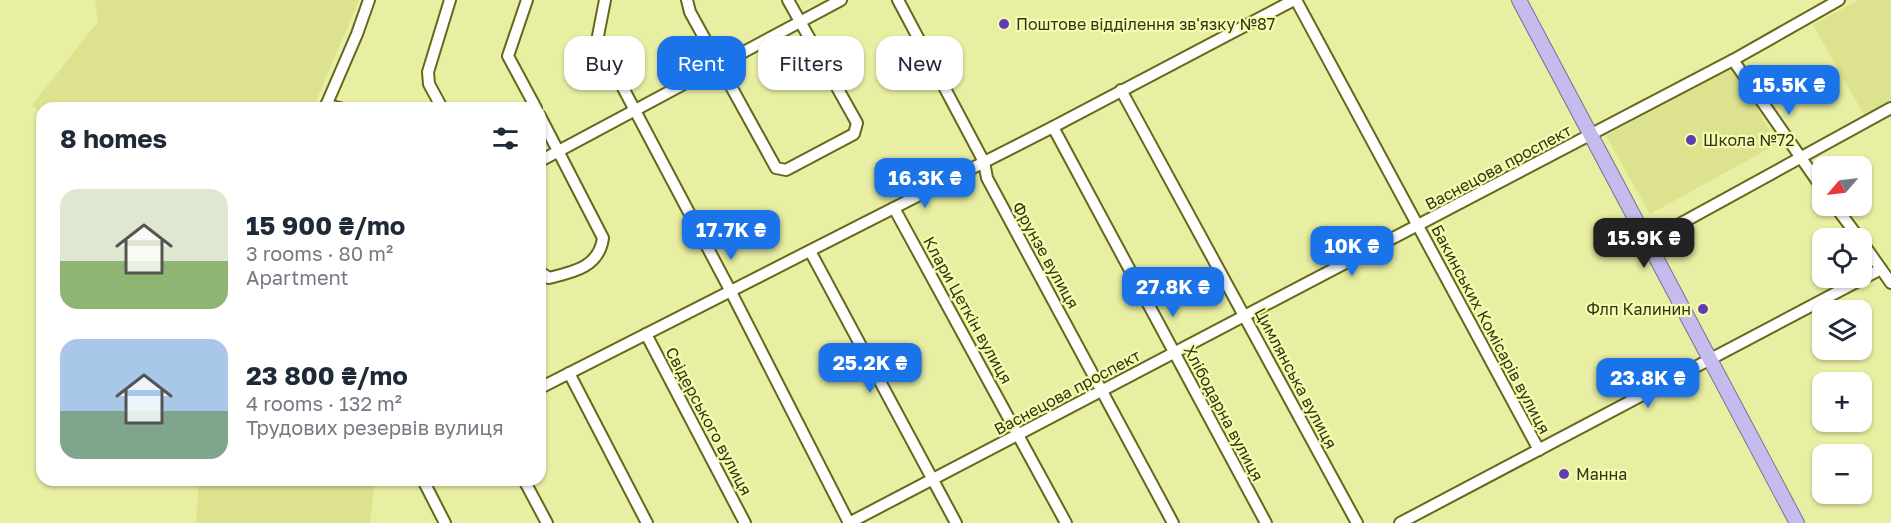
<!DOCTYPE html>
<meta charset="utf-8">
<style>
:root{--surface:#fff;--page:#f6f6f7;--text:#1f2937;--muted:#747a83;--accent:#1a73e8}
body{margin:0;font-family:"Golos Text",sans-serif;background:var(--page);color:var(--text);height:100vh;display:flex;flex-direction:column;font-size:22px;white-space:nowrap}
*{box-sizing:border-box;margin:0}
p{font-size:20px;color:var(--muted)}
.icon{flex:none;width:33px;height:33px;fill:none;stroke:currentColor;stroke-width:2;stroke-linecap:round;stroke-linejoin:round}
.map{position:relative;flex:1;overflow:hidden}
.side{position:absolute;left:36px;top:102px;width:510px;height:384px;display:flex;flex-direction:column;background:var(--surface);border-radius:18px;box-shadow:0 2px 4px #0004}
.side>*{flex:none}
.hud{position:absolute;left:564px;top:36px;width:570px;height:54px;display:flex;gap:12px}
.needle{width:39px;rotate:242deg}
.buttons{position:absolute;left:1812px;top:156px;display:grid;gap:12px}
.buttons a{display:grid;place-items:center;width:60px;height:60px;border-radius:12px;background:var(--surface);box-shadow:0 2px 4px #0004;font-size:30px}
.price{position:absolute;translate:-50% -51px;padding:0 14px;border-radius:12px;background:var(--accent);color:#fff;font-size:20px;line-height:39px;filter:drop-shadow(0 2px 3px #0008)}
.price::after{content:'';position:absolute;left:50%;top:36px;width:18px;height:14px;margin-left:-9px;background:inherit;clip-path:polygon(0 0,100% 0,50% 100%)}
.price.active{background:#222;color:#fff}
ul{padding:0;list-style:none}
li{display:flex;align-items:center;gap:18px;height:150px;padding:0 24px}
li span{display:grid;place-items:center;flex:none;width:168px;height:120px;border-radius:18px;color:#555}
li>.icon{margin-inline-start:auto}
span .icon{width:72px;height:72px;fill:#fffc;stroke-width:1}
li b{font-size:26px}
h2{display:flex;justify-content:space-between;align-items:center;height:72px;padding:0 24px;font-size:26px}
.pill{padding:0 21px;border-radius:18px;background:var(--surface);box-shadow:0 2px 4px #0004;font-size:21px;line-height:54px}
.pill.active{background:var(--accent);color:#fff}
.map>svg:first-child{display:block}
.built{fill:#dce28e}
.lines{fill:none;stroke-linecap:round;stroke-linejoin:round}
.minor-casing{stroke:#65681b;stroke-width:14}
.major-casing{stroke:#786f99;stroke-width:16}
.minor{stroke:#fff;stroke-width:10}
.major{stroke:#c5bced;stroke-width:14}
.poi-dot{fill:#603bb3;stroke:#f5fbaf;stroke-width:2}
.labels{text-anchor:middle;stroke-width:4.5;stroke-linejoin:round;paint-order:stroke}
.poi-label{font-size:16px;fill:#313314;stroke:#f5fbaf;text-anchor:start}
.street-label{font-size:16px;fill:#313314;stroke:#f5fbaf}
</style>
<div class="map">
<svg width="1891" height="523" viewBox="0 0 1891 523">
<rect width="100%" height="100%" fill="#e8eea2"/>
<g class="built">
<path d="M 95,0 L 359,0 L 313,108 L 42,108 L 42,115 L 32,105 L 98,22 Z"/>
<path d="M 1858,0 L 1891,0 L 1891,104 L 1866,118 L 1813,25 Z"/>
<path d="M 1733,65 L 1777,144 L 1650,214 L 1606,136 Z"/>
<path d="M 199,480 L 375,480 L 370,523 L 196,523 Z"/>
</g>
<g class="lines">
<defs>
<g id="minor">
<path d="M 527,0 L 508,56 L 536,108"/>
<path d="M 605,0 L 598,36 L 603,50 L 730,290 L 849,523 L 1733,60 L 1839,0"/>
<path d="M 687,0 L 690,12 L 776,168 L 786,170 L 854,134 L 857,123 L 788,0"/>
<path d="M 898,0 L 984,162 L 987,178 L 1173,523"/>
<path d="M 1296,0 L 1539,450"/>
<path d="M 1733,60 L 1822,188"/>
<path d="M 1121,90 L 1357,523"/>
<path d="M 326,105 L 340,108"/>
<path d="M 325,108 L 357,34 L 369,0"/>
<path d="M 442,108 L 429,84 L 428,72 L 450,0"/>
<path d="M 540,116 L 603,238 C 599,267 574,272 549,278 L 540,272"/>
<path d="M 1053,127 L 1266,523"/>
<path d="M 540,161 L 841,0"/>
<path d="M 1835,206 L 1859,238"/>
<path d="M 894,208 L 1066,523"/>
<path d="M 1647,242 L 1891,108"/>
<path d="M 1862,242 L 1891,283"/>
<path d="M 810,251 L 956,523"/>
<path d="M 646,334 L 745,523"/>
<path d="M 569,373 L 647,523"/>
<path d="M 540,388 L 1053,127 L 1294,0"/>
<path d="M 423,480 L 445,523"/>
<path d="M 524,480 L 547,523"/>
<path d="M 1400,523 L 1881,269"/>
</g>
<path id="major" d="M 1519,0 L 1797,523"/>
</defs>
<use href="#minor" class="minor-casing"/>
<use href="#major" class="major-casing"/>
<use href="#minor" class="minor"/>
<use href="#major" class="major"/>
</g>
<g class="poi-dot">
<circle cx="1004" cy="24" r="6"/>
<circle cx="1691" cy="140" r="6"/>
<circle cx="1703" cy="309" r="6"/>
<circle cx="1564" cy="474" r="6"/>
</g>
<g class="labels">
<g class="poi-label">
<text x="1016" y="30">Поштове відділення зв'язку №87</text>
<text x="1703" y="146">Школа №72</text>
<text x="1691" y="315" text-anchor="end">Флп Калинин</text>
<text x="1576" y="480">Манна</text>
</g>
<g class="street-label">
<text transform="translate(1498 167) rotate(-28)" y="6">Васнецова проспект</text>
<text transform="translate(1046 255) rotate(61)" y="6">Фрунзе вулиця</text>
<text transform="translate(968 310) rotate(61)" y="6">Клари Цеткін вулиця</text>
<text transform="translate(1491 329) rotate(62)" y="6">Бакинських Комісарів вулиця</text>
<text transform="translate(1296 378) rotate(62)" y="6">Цимлянська вулиця</text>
<text transform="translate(1067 392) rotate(-28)" y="6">Васнецова проспект</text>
<text transform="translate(1224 413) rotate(62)" y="6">Хлібодарна вулиця</text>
<text transform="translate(709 421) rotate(62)" y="6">Свідерського вулиця</text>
</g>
</g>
</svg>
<div class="buttons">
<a><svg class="needle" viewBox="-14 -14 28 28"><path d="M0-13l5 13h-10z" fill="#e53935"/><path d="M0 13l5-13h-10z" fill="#747a83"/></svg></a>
<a><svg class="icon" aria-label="locate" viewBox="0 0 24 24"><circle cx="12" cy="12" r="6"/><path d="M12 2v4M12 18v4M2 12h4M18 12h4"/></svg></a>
<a><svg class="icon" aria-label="layers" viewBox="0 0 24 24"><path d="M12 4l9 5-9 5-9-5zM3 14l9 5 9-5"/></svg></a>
<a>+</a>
<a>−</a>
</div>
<b class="price" style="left:1789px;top:116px">15.5K ₴</b>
<b class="price" style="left:925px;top:209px">16.3K ₴</b>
<b class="price" style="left:731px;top:261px">17.7K ₴</b>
<b class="price active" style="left:1644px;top:269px">15.9K ₴</b>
<b class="price" style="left:1352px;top:277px">10K ₴</b>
<b class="price" style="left:1173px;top:318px">27.8K ₴</b>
<b class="price" style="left:870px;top:394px">25.2K ₴</b>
<b class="price" style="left:1648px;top:409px">23.8K ₴</b>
<div class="hud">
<a class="pill">Buy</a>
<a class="pill active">Rent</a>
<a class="pill">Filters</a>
<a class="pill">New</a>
</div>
<section class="side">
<h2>8 homes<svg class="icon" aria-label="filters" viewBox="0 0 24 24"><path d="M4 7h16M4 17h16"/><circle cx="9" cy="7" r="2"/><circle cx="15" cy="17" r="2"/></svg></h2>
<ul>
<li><span style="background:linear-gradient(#dfe7d0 60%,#8fb573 0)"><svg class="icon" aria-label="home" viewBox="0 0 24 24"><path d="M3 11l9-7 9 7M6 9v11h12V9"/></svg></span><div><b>15 900 ₴/mo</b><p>3 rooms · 80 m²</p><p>Apartment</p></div></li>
<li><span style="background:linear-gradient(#a9c7e8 60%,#7fa58c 0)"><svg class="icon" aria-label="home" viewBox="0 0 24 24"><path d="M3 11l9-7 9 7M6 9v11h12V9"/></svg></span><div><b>23 800 ₴/mo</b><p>4 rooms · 132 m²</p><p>Трудових резервів вулиця</p></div></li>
</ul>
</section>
</div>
